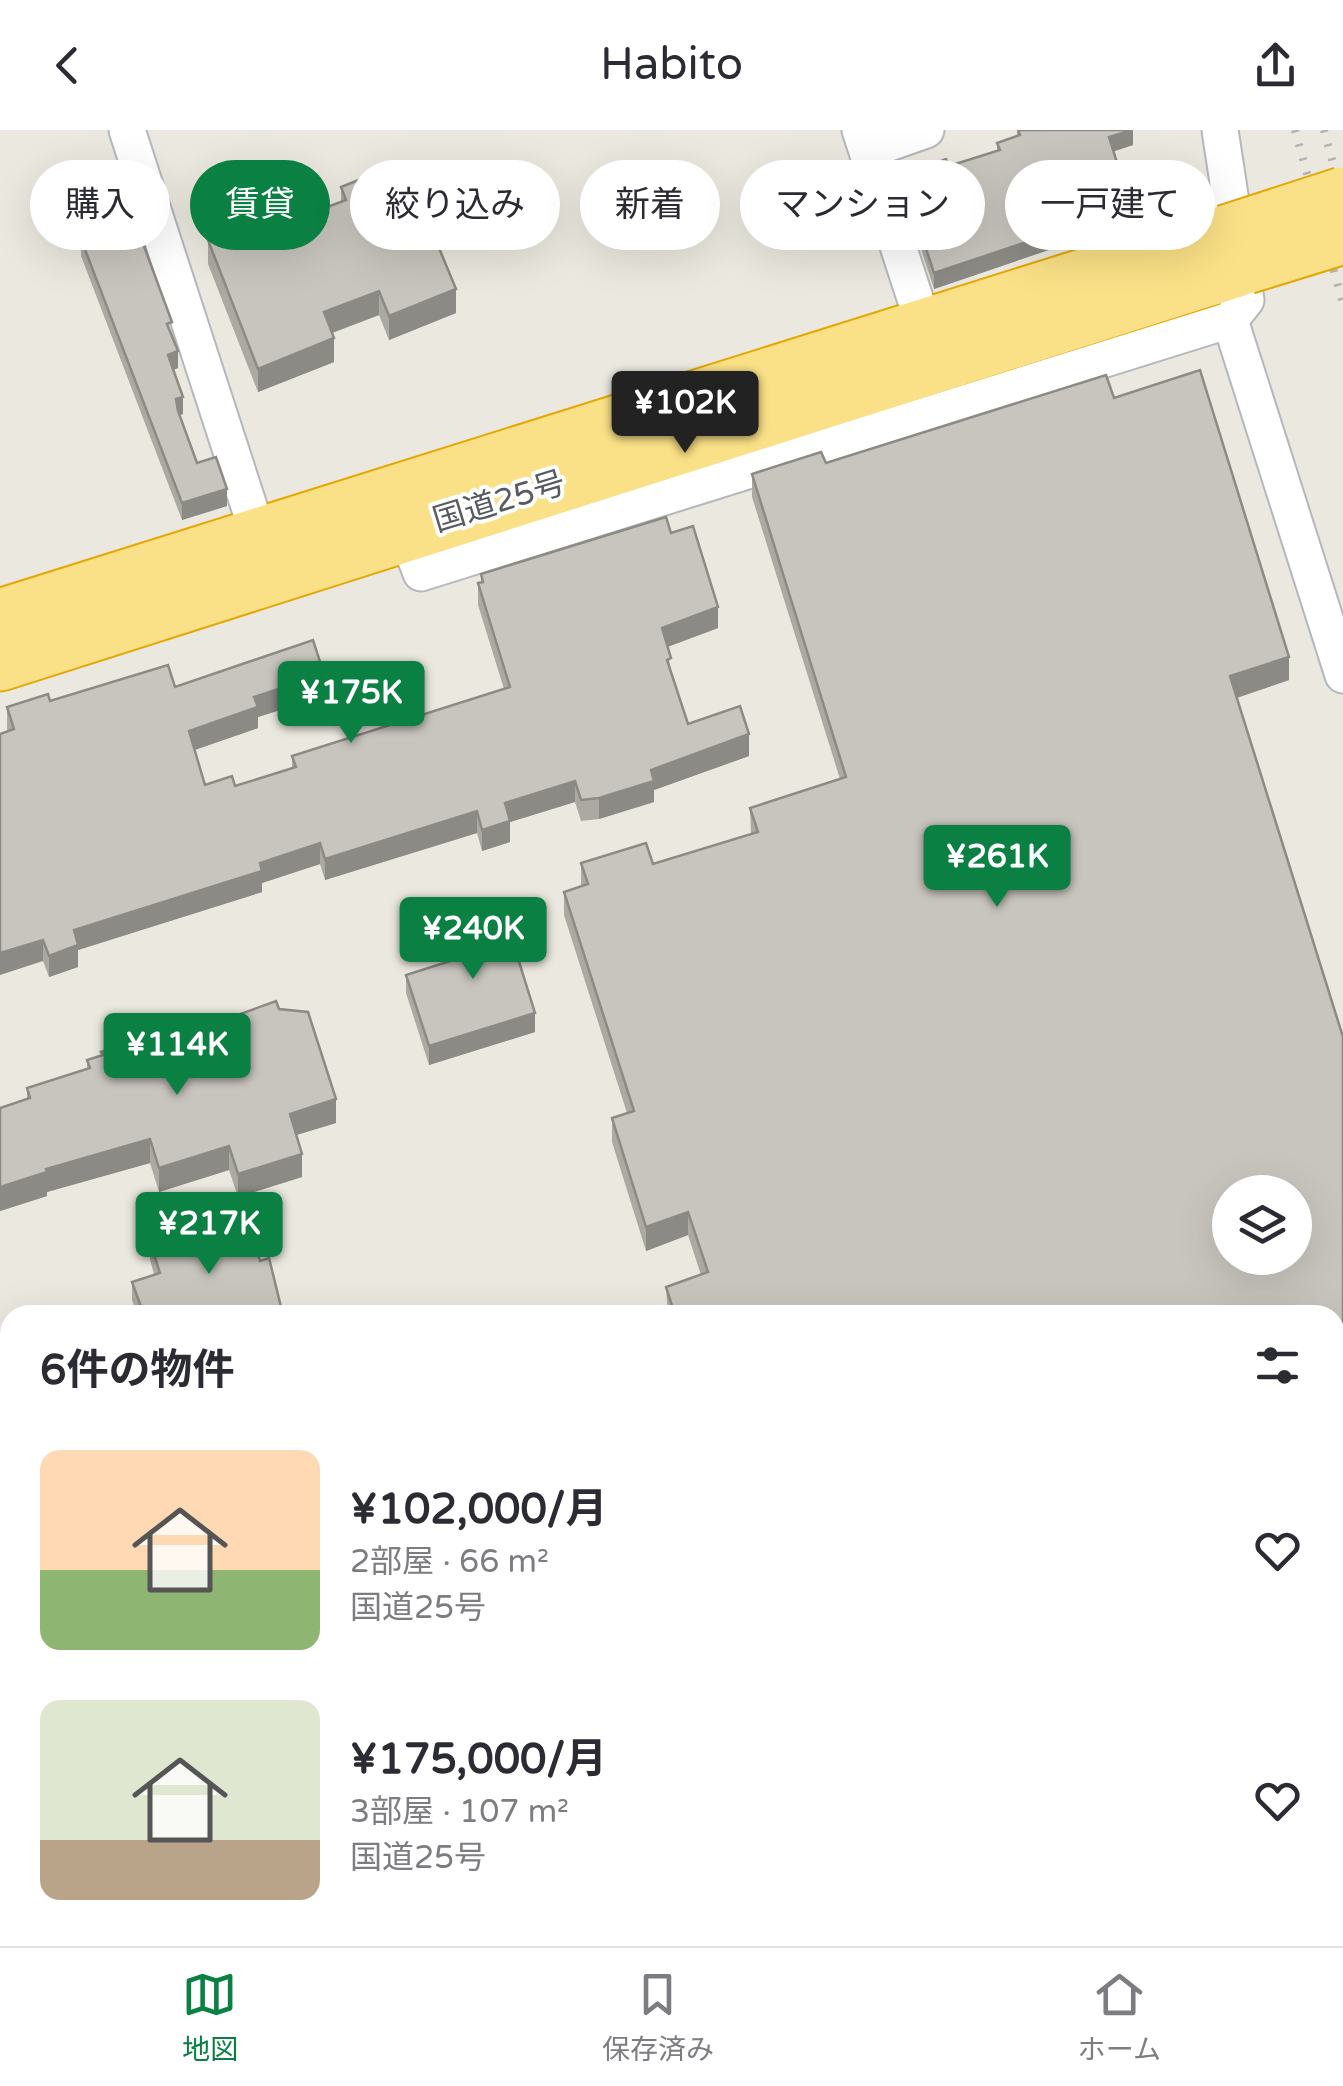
<!DOCTYPE html>
<html lang="ja">
<meta charset="utf-8">
<style>
:root{--surface:#fff;--page:#f7f7f7;--text:#2b2b33;--muted:#7c7c81;--line:#e1e1e2;--accent:#0b8043}
body{margin:0;font-family:"Varela Round","Noto Sans JP",sans-serif;background:var(--page);color:var(--text);height:100vh;display:flex;flex-direction:column;font-size:38px;white-space:nowrap}
*{box-sizing:border-box;margin:0}
p{font-size:32px;color:var(--muted)}
.icon{flex:none;width:55px;height:55px;fill:none;stroke:currentColor;stroke-width:2;stroke-linecap:round;stroke-linejoin:round}
.map{position:relative;flex:1;overflow:hidden}
.sheet{position:absolute;left:0px;top:1175px;width:1345px;height:642px;display:flex;flex-direction:column;background:var(--surface);border-radius:30px 30px 0 0;box-shadow:0 10px 40px #0002}
.sheet>*{flex:none}
.guide{position:absolute;left:30px;top:30px;width:1285px;height:90px;display:flex;gap:20px}
.buttons{position:absolute;left:1212px;top:1045px;display:grid;gap:20px}
.buttons a{display:grid;place-items:center;width:100px;height:100px;border-radius:50%;background:var(--surface);box-shadow:0 10px 40px #0002;font-size:50px}
.price{position:absolute;translate:-50% -85px;padding:0 22px;border-radius:10px;background:var(--accent);color:#fff;font-size:32px;line-height:65px;filter:drop-shadow(0 2px 5px #0008)}
.price::after{content:'';position:absolute;left:50%;top:60px;width:30px;height:22px;margin-left:-15px;background:inherit;clip-path:polygon(0 0,100% 0,50% 100%)}
.price.on{background:#222;color:#fff}
ul{padding:0;list-style:none}
li{display:flex;align-items:center;gap:30px;height:250px;padding:0 40px}
li span{display:grid;place-items:center;flex:none;width:280px;height:200px;border-radius:20px;color:#555}
li>.icon{margin-inline-start:auto}
span .icon{width:120px;height:120px;fill:#fffc;stroke-width:1}
li b{font-size:42px}
h2{display:flex;justify-content:space-between;align-items:center;height:120px;padding:0 40px;font-size:42px}
.chip{padding:0 35px;border-radius:45px;background:var(--surface);box-shadow:0 10px 40px #0002;font-size:35px;line-height:90px}
.chip.on{background:var(--accent);color:#fff}
header{display:flex;justify-content:space-between;align-items:center;height:130px;padding:0 40px;background:var(--surface);font-size:45px;font-weight:600}
.tabs{display:flex;justify-content:space-around;align-items:center;height:140px;border-top:2px solid var(--line);background:var(--surface);font-size:28px;color:var(--muted)}
.tabs a{display:grid;justify-items:center;gap:5px}
.tabs .on{color:var(--accent)}
.map>svg:first-child{display:block}
.lines{fill:none;stroke-linecap:round;stroke-linejoin:round}
.street-casing{stroke:#b5b7bc;stroke-width:39}
.highway-casing{stroke:#e4a706;stroke-width:59}
.street{stroke:#fff;stroke-width:35}
.highway{stroke:#fae187;stroke-width:55}
.rail{stroke:#b2b3b3;stroke-width:8;stroke-dasharray:2.5 12;stroke-linecap:butt}
.highway-bridge-casing{stroke:#e4a706;stroke-width:59;stroke-linecap:butt}
.highway-bridge{stroke:#fae187;stroke-width:55}
.wall{fill:#aca9a3}
.shaded-wall{fill:#8c8a85}
.building{fill:#c8c5be;stroke:#8c8a85;stroke-width:2.5;fill-rule:evenodd}
.labels{text-anchor:middle;stroke-width:8;stroke-linejoin:round;paint-order:stroke}
.street-label{font-size:32px;fill:#585b60;stroke:#fff}
</style>
<header><svg class="icon" aria-label="back" viewBox="0 0 24 24"><path d="M15 5l-7 7 7 7"/></svg>Habito<svg class="icon" aria-label="share" viewBox="0 0 24 24"><path d="M12 15V3M7 8l5-5 5 5M5 13v7h14v-7"/></svg></header>
<div class="map">
<svg width="1343" height="1816" viewBox="0 0 1343 1816">
<rect width="100%" height="100%" fill="#ebe9df"/>
<g class="lines">
<defs>
<g id="street">
<path d="M 127,0 L 258,404"/>
<path d="M 860,0 L 915,168"/>
<path d="M 869,20 L 926,0"/>
<path d="M 1230,190 L 1343,545"/>
<path d="M 405,401 L 421,443 L 1230,190 L 1246,170 L 1220,0"/>
</g>
<g id="highway">
<path d="M 0,487 L 1204,109"/>
<path d="M 0,533 L 1237,139"/>
</g>
</defs>
<use href="#street" class="street-casing"/>
<use href="#highway" class="highway-casing"/>
<use href="#street" class="street"/>
<use href="#highway" class="highway"/>
<g class="rail">
<path d="M 1295,0 L 1343,174"/>
<path d="M 1324,0 L 1343,70"/>
</g>
<defs>
<g id="highway-bridge">
<path d="M 1226,103 L 1343,65"/>
<path d="M 1246,136 L 1343,106"/>
</g>
</defs>
<use href="#highway-bridge" class="highway-bridge-casing"/>
<use href="#highway-bridge" class="highway-bridge"/>
</g>
<g class="wall">
<path d="M 1017,0 L 1133,0 L 1133,15 L 1114,21 L 1131,92 L 934,159 L 904,67 L 904,51 L 907,50 L 907,44 L 949,36 L 997,20 L 997,13 L 1017,6 Z"/>
<path d="M 411,50 L 463,84 L 431,97 L 456,183 L 389,210 L 379,185 L 332,203 L 334,232 L 258,262 L 208,134 L 208,110 L 288,92 L 341,71 L 341,57 Z"/>
<path d="M 81,109 L 172,206 L 178,238 L 173,240 L 183,284 L 180,285 L 197,333 L 227,376 L 182,390 L 81,126 Z"/>
<path d="M 1114,268 L 1289,550 L 1237,568 L 1343,907 L 1343,1337 L 1335,1339 L 1335,1185 L 668,1185 L 666,1157 L 701,1145 L 688,1105 L 646,1121 L 612,1012 L 612,988 L 627,983 L 564,785 L 564,762 L 581,756 L 581,733 L 653,734 L 751,704 L 750,678 L 840,649 L 752,367 L 752,344 L 826,333 Z"/>
<path d="M 671,403 L 718,498 L 667,517 L 671,542 L 688,594 L 749,626 L 654,660 L 654,672 L 599,689 L 581,691 L 575,672 L 510,692 L 510,712 L 482,721 L 477,703 L 325,750 L 320,734 L 262,753 L 262,762 L 78,820 L 78,837 L 49,847 L 43,831 L 7,598 L 7,577 L 175,557 L 324,566 L 258,587 L 258,598 L 194,620 L 205,655 L 235,656 L 292,638 L 292,626 L 504,559 L 478,475 L 478,453 L 481,452 L 481,444 Z"/>
<path d="M 455,789 L 535,902 L 429,935 L 406,863 L 406,845 L 461,828 L 455,807 Z"/>
<path d="M 279,879 L 336,993 L 296,1005 L 302,1047 L 238,1067 L 229,1040 L 159,1062 L 150,1033 L 47,1062 L 47,1066 L 0,1081 L 0,978 L 27,969 L 27,958 L 87,939 L 87,930 L 101,926 L 101,922 L 131,924 Z"/>
<path d="M 198,1108 L 251,1119 L 260,1131 L 283,1185 L 137,1185 L 132,1170 L 132,1152 L 154,1144 L 150,1130 L 150,1112 Z"/>
<path d="M 292,1808 L 449,1808 L 452,1816 L 295,1816 Z"/>
<path d="M 667,1808 L 800,1808 L 803,1816 L 670,1816 Z"/>
<path d="M 897,1808 L 1209,1808 L 1212,1816 L 900,1816 Z"/>
<path d="M 1305,1808 L 1335,1808 L 1343,1816 L 1308,1816 Z"/>
</g>
<g class="shaded-wall">
<path d="M 1133,0 L 1133,15 L 1109,23 L 1109,7 Z"/>
<path d="M 463,60 L 463,84 L 422,101 L 422,77 Z"/>
<path d="M 1131,77 L 1131,92 L 934,159 L 934,143 Z"/>
<path d="M 456,159 L 456,183 L 389,210 L 389,186 Z"/>
<path d="M 379,161 L 379,185 L 324,206 L 324,182 Z"/>
<path d="M 334,208 L 334,232 L 258,262 L 258,239 Z"/>
<path d="M 178,221 L 178,238 L 168,242 L 168,225 Z"/>
<path d="M 183,267 L 183,284 L 176,286 L 176,269 Z"/>
<path d="M 227,359 L 227,376 L 182,390 L 182,373 Z"/>
<path d="M 718,477 L 718,498 L 662,519 L 662,498 Z"/>
<path d="M 1289,527 L 1289,550 L 1230,570 L 1230,546 Z"/>
<path d="M 324,544 L 324,566 L 258,587 L 258,598 L 189,622 L 189,601 L 254,567 Z"/>
<path d="M 749,604 L 749,626 L 654,660 L 654,672 L 599,689 L 599,668 L 651,640 Z"/>
<path d="M 575,651 L 575,672 L 510,692 L 510,712 L 482,721 L 482,700 L 505,673 Z"/>
<path d="M 477,681 L 477,703 L 325,750 L 325,729 Z"/>
<path d="M 320,713 L 320,734 L 262,753 L 262,762 L 78,820 L 78,837 L 49,847 L 49,826 L 74,800 Z"/>
<path d="M 43,810 L 43,831 L 0,845 L 0,823 Z"/>
<path d="M 535,883 L 535,902 L 429,935 L 429,916 Z"/>
<path d="M 336,969 L 336,993 L 290,1007 L 290,984 Z"/>
<path d="M 150,1009 L 150,1033 L 47,1062 L 47,1066 L 0,1081 L 0,1057 L 46,1039 Z"/>
<path d="M 229,1016 L 229,1040 L 159,1062 L 159,1038 Z"/>
<path d="M 302,1024 L 302,1047 L 238,1067 L 238,1044 Z"/>
<path d="M 688,1082 L 688,1105 L 646,1121 L 646,1097 Z"/>
<path d="M 1343,1313 L 1343,1337 L 1335,1339 L 1335,1316 Z"/>
<path d="M 10,1570 L 10,1592 L 0,1595 L 0,1573 Z"/>
<path d="M 1343,1590 L 1343,1596 L 1336,1598 L 1336,1592 Z"/>
<path d="M 310,1808 L 324,1808 L 324,1816 L 299,1816 L 299,1811 Z"/>
</g>
<g class="building">
<path d="M 1018,0 L 1132,0 L 1109,7 L 1131,77 L 934,143 L 904,51 L 909,50 L 907,44 L 946,29 L 949,36 L 1000,20 L 997,13 L 1020,5 Z"/>
<path d="M 404,32 L 411,50 L 452,33 L 463,60 L 422,77 L 456,159 L 389,186 L 379,161 L 324,182 L 334,208 L 258,239 L 208,110 L 284,81 L 288,92 L 346,70 L 341,57 Z"/>
<path d="M 134,89 L 172,192 L 167,194 L 178,221 L 168,225 L 183,267 L 176,269 L 178,281 L 197,333 L 216,327 L 227,359 L 182,373 L 81,109 Z"/>
<path d="M 1200,240 L 1289,527 L 1230,546 L 1343,907 L 1343,1313 L 1335,1316 L 1335,1185 L 675,1185 L 666,1157 L 708,1142 L 688,1082 L 646,1097 L 612,988 L 634,981 L 564,762 L 588,754 L 581,733 L 646,713 L 653,734 L 758,702 L 750,678 L 846,647 L 752,344 L 821,322 L 826,333 L 1106,245 L 1114,268 ZM 1230,1062 L 1295,1062 L 1295,1128 L 1230,1128 Z"/>
<path d="M 666,387 L 671,403 L 693,396 L 718,477 L 662,498 L 671,528 L 667,530 L 688,594 L 740,576 L 749,604 L 651,640 L 654,651 L 599,668 L 581,670 L 575,651 L 505,673 L 510,691 L 482,700 L 477,681 L 325,729 L 320,713 L 260,733 L 262,741 L 74,800 L 78,815 L 49,826 L 43,810 L 0,823 L 0,604 L 14,599 L 7,577 L 48,564 L 50,571 L 168,535 L 175,557 L 313,510 L 324,544 L 254,567 L 258,577 L 189,601 L 205,655 L 232,646 L 235,656 L 296,637 L 292,626 L 510,557 L 478,453 L 483,452 L 481,444 Z"/>
<path d="M 501,774 L 535,883 L 429,916 L 406,845 L 466,826 L 455,789 Z"/>
<path d="M 276,871 L 279,879 L 308,882 L 336,969 L 290,984 L 302,1024 L 238,1044 L 229,1016 L 159,1038 L 150,1009 L 46,1039 L 47,1042 L 0,1057 L 0,978 L 30,968 L 27,958 L 90,938 L 87,930 L 103,925 L 101,922 L 128,913 L 131,924 Z"/>
<path d="M 244,1094 L 251,1119 L 256,1117 L 260,1131 L 269,1128 L 283,1185 L 144,1185 L 132,1152 L 160,1143 L 150,1112 L 194,1097 L 198,1108 Z"/>
<path d="M 10,1377 L 10,1570 L 0,1573 L 0,1381 Z"/>
<path d="M 1343,1552 L 1343,1590 L 1336,1592 L 1335,1554 Z"/>
<path d="M 1343,1693 L 1343,1816 L 1316,1816 L 1313,1808 L 1335,1808 L 1335,1695 Z"/>
<path d="M 63,1808 L 206,1808 L 208,1816 L 36,1816 Z"/>
<path d="M 326,1808 L 449,1808 L 452,1816 L 328,1816 Z"/>
<path d="M 674,1808 L 800,1808 L 803,1816 L 676,1816 Z"/>
<path d="M 904,1808 L 1209,1808 L 1212,1816 L 906,1816 Z"/>
</g>
<g class="labels">
<g class="street-label">
<text transform="translate(499 371) rotate(-17)" y="11">国道25号</text>
</g>
</g>
</svg>
<div class="buttons">
<a><svg class="icon" aria-label="layers" viewBox="0 0 24 24"><path d="M12 4l9 5-9 5-9-5zM3 14l9 5 9-5"/></svg></a>
</div>
<b class="price on" style="left:685px;top:326px">¥102K</b>
<b class="price" style="left:351px;top:616px">¥175K</b>
<b class="price" style="left:997px;top:780px">¥261K</b>
<b class="price" style="left:473px;top:852px">¥240K</b>
<b class="price" style="left:177px;top:968px">¥114K</b>
<b class="price" style="left:209px;top:1147px">¥217K</b>
<div class="guide">
<a class="chip">購入</a>
<a class="chip on">賃貸</a>
<a class="chip">絞り込み</a>
<a class="chip">新着</a>
<a class="chip">マンション</a>
<a class="chip">一戸建て</a>
</div>
<section class="sheet">
<h2>6件の物件<svg class="icon" aria-label="filters" viewBox="0 0 24 24"><path d="M4 7h16M4 17h16"/><circle cx="9" cy="7" r="2"/><circle cx="15" cy="17" r="2"/></svg></h2>
<ul>
<li><span style="background:linear-gradient(#ffd9b3 60%,#8fb573 0)"><svg class="icon" aria-label="home" viewBox="0 0 24 24"><path d="M3 11l9-7 9 7M6 9v11h12V9"/></svg></span><div><b>¥102,000/月</b><p>2部屋 · 66 m²</p><p>国道25号</p></div><svg class="icon" aria-label="heart" viewBox="0 0 24 24"><path d="M12 20l-8-8c-3-5 5-10 8-4 3-6 11-1 8 4z"/></svg></li>
<li><span style="background:linear-gradient(#dfe7d0 70%,#b9a48a 0)"><svg class="icon" aria-label="home" viewBox="0 0 24 24"><path d="M3 11l9-7 9 7M6 9v11h12V9"/></svg></span><div><b>¥175,000/月</b><p>3部屋 · 107 m²</p><p>国道25号</p></div><svg class="icon" aria-label="heart" viewBox="0 0 24 24"><path d="M12 20l-8-8c-3-5 5-10 8-4 3-6 11-1 8 4z"/></svg></li>
</ul>
</section>
</div>
<nav class="tabs">
<a class="on"><svg class="icon" aria-label="map" viewBox="0 0 24 24"><path d="M3 6l6-2 6 2 6-2v14l-6 2-6-2-6 2zM9 4v14M15 6v14"/></svg>地図</a>
<a><svg class="icon" aria-label="saved" viewBox="0 0 24 24"><path d="M7 4h10v16l-5-4-5 4z"/></svg>保存済み</a>
<a><svg class="icon" aria-label="home" viewBox="0 0 24 24"><path d="M3 11l9-7 9 7M6 9v11h12V9"/></svg>ホーム</a>
</nav>
